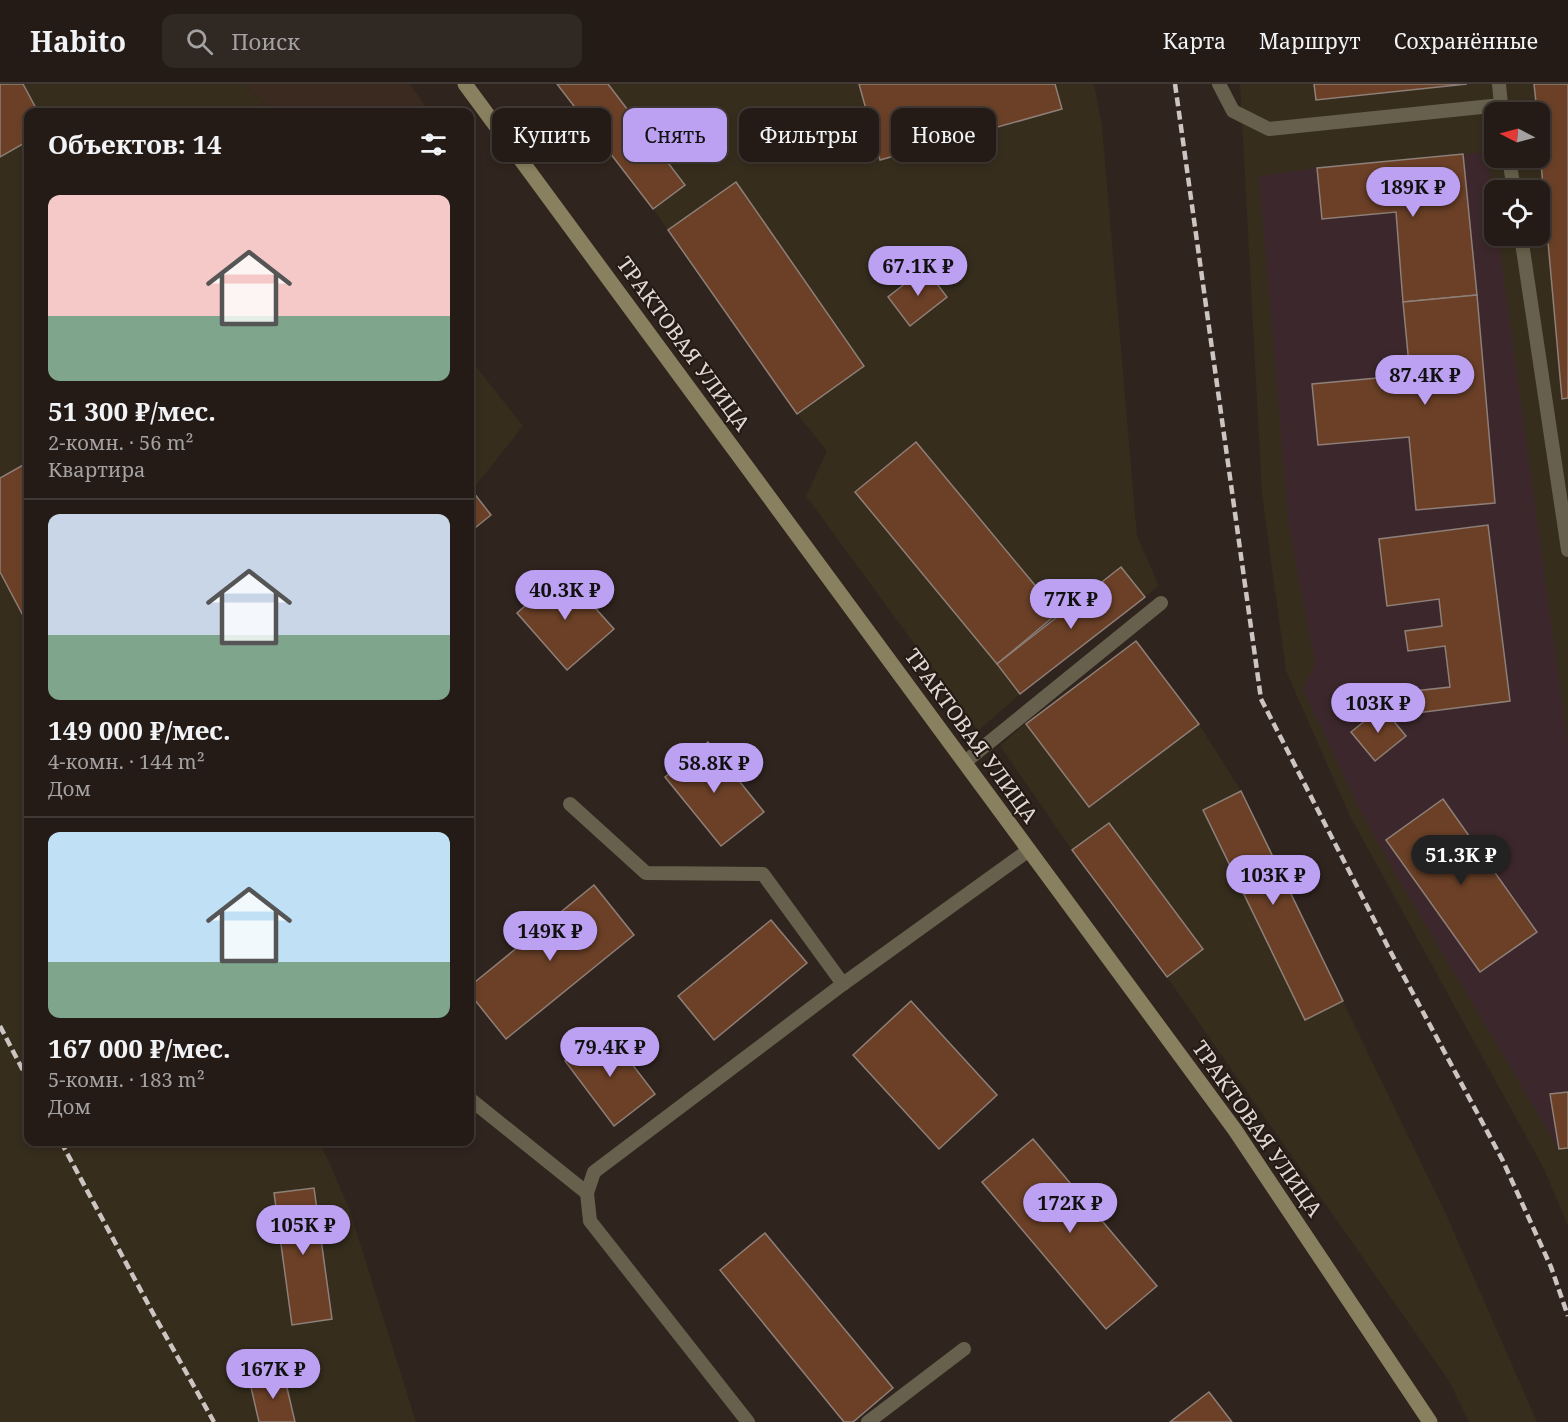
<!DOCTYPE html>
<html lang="ru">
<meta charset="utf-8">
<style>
:root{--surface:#241b16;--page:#302823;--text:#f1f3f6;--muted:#a3a1a1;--line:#413935;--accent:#bca0f2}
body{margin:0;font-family:"Noto Serif",serif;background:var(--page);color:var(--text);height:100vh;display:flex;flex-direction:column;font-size:22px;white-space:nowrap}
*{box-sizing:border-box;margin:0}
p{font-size:20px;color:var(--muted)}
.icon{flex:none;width:33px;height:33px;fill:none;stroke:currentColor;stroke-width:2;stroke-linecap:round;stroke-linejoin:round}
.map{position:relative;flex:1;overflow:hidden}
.side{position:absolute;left:24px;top:24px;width:450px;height:1038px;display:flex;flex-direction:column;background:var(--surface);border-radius:12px;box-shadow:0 3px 9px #0003,0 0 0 2px var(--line)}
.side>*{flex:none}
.guide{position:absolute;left:492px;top:24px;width:570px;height:54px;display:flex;gap:12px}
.needle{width:39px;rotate:276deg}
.controls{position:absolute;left:1484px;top:18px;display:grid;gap:12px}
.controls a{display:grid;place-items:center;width:66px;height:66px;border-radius:12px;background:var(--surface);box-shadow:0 3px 9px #0003,0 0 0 2px var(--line);font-size:30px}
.price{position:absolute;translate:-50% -51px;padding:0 14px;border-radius:21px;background:var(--accent);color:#111;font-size:20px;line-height:39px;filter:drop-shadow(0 2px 3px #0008)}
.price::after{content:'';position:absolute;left:50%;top:36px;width:18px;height:14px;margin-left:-9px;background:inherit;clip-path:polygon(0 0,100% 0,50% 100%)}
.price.active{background:#222;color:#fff}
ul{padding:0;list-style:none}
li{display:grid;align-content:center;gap:12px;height:318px;padding:0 24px}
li+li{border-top:2px solid var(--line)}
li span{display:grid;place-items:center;height:186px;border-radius:12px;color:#555}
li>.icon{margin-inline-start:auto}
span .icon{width:108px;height:108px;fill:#fffc;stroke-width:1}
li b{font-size:26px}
h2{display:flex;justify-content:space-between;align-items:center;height:72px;padding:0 24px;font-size:26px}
.chip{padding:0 21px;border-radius:12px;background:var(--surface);box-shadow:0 3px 9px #0003,0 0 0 2px var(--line);font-size:21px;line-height:54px}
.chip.active{background:var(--accent);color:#111}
header{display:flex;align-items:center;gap:36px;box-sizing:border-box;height:84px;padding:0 30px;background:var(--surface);border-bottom:2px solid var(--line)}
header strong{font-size:28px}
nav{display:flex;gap:33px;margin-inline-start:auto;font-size:21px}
.search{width:420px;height:54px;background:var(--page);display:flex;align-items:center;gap:15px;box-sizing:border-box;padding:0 21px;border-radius:12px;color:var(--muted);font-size:22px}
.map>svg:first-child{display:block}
.built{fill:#3b2a20}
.industrial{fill:#362d1d;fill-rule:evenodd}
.education{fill:#3c282c}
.building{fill:#6b4027;stroke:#8e7f78;stroke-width:1.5}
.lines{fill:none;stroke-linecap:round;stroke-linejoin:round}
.lane{stroke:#66604c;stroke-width:14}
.secondary{stroke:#89805f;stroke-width:15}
.rail{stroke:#cdc5c1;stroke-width:4.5;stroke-dasharray:9 4.5;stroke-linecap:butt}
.labels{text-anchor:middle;stroke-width:4.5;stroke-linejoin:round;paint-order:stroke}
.street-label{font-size:21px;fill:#e0d8d4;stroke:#261b14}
</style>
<header>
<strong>Habito</strong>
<div class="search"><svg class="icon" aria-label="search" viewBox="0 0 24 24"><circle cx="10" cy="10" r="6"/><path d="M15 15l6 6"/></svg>Поиск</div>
<nav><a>Карта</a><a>Маршрут</a><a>Сохранённые</a></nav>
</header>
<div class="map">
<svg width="1568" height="1338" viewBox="0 0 1568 1338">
<rect width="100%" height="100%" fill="#30241e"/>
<path class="built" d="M 246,0 L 410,0 L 429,28 L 270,28 Z"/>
<g class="industrial">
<path d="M 0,0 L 246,0 L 270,28 L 28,28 L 28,1058 L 320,1058 L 349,1124 L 416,1338 L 0,1338 Z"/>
<path d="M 557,0 L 1094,0 L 1102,42 L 1137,452 L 1159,502 L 1020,610 L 978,647 L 806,412 L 827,367 L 797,330 L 653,125 Z"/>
<path d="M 1240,0 L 1568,0 L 1568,1142 L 1544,1085 L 1350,732 L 1286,587 L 1262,411 ZM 1494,28 L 1539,28 L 1539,74 L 1494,74 ZM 1494,106 L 1539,106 L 1539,152 L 1494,152 Z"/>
<path d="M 470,275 L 523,342 L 470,409 Z"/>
<path d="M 1136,557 L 1199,640 L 1241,707 L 1446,1130 L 1537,1338 L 1469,1338 L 1449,1297 L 1167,893 L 1072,766 L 1000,662 L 1026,639 Z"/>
</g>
<path class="education" d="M 1487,68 L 1494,120 L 1494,152 L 1498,152 L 1568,662 L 1568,1064 L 1559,1065 L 1393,786 L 1360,726 L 1303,606 L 1315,579 L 1289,443 L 1259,92 L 1317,84 Z"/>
<g class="building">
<path d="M 0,0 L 23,0 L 38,28 L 28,28 L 28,57 L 0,73 Z"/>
<path d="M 557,0 L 608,0 L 685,101 L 653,125 Z"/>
<path d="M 859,0 L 1055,0 L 1062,25 L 880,76 Z"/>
<path d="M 1314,0 L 1467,0 L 1316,16 Z"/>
<path d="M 1534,0 L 1568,0 L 1568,314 L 1562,315 L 1539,57 L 1539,28 L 1537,28 Z"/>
<path d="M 1463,70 L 1477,211 L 1403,218 L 1396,128 L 1322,135 L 1317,84 Z"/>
<path d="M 736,98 L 864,282 L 797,330 L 668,146 Z"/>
<path d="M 925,184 L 947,213 L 910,242 L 888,213 Z"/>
<path d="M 1477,211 L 1495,419 L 1416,426 L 1409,353 L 1318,361 L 1312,300 L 1410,291 L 1403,218 Z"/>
<path d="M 916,358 L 1058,529 L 997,580 L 855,408 Z"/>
<path d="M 23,381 L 28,391 L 28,541 L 0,488 L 0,394 Z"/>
<path d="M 470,404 L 491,431 L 470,448 Z"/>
<path d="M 1488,441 L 1510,617 L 1417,629 L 1414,607 L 1450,603 L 1445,562 L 1408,567 L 1405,547 L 1442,542 L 1439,515 L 1387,522 L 1379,455 Z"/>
<path d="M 1121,483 L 1145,513 L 1020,610 L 997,580 Z"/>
<path d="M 563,488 L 614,545 L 567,586 L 517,529 Z"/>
<path d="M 1136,557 L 1199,640 L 1089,723 L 1026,640 Z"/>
<path d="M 1382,623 L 1406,652 L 1375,677 L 1351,648 Z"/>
<path d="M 708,658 L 764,728 L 721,762 L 665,693 Z"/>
<path d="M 1241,707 L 1343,917 L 1305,936 L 1203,726 Z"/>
<path d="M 1443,715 L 1537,848 L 1480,888 L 1386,756 Z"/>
<path d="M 1109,739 L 1203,865 L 1167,893 L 1072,766 Z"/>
<path d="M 594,801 L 634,851 L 506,955 L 470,910 L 470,902 Z"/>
<path d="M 771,836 L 807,879 L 714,956 L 678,912 Z"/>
<path d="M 911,917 L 997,1011 L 939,1065 L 853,971 Z"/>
<path d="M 606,946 L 655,1010 L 614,1042 L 565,977 Z"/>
<path d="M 1568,1008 L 1568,1064 L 1559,1065 L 1550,1010 Z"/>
<path d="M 1033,1055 L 1157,1202 L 1106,1245 L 982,1098 Z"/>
<path d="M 314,1104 L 332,1235 L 292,1241 L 274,1109 Z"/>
<path d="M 765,1149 L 893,1304 L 853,1338 L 844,1338 L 720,1186 Z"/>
<path d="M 284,1291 L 295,1338 L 259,1338 L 250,1299 Z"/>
<path d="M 1209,1308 L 1232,1338 L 1170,1338 Z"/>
</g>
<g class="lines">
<g class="lane">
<path d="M 1219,0 L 1233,27 L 1269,45 L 1501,21 L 1502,28"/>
<path d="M 1499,0 L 1501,21"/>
<path d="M 1509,74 L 1514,106"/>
<path d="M 1521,152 L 1568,466"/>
<path d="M 965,678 L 1161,519"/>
<path d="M 570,720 L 646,789 L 763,790 L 843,900"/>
<path d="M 470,1015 L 587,1109"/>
<path d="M 748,1338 L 590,1137 L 587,1109 L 594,1088 L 843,900 L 1029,766"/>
<path d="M 868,1338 L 964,1265"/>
</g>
<path class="secondary" d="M 465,0 L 1235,1046 L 1430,1338"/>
<g class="rail">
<path d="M 1175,0 L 1261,615 L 1388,863 L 1502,1075 L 1551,1183 L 1568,1232"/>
<path d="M 0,942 L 28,996"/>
<path d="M 61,1058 L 154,1231 L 214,1338"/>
</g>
</g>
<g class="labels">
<g class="street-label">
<text transform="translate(683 260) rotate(54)" y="7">ТРАКТОВАЯ УЛИЦА</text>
<text transform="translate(971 652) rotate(54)" y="7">ТРАКТОВАЯ УЛИЦА</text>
<text transform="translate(1257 1045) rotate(55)" y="7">ТРАКТОВАЯ УЛИЦА</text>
</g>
</g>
</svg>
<div class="controls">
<a><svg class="needle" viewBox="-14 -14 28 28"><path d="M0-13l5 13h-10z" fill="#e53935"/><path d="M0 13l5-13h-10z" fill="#a3a1a1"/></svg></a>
<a><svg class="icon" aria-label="locate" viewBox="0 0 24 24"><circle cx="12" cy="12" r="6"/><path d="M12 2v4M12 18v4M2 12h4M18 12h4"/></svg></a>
</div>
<b class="price" style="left:1413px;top:134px">189K ₽</b>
<b class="price" style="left:918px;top:213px">67.1K ₽</b>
<b class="price" style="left:1425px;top:322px">87.4K ₽</b>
<b class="price" style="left:565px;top:537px">40.3K ₽</b>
<b class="price" style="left:1071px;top:546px">77K ₽</b>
<b class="price" style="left:1378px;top:650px">103K ₽</b>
<b class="price" style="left:714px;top:710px">58.8K ₽</b>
<b class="price active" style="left:1461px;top:802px">51.3K ₽</b>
<b class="price" style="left:1273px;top:822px">103K ₽</b>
<b class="price" style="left:550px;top:878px">149K ₽</b>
<b class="price" style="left:610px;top:994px">79.4K ₽</b>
<b class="price" style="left:1070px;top:1150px">172K ₽</b>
<b class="price" style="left:303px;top:1172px">105K ₽</b>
<b class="price" style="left:273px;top:1316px">167K ₽</b>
<div class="guide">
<a class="chip">Купить</a>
<a class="chip active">Снять</a>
<a class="chip">Фильтры</a>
<a class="chip">Новое</a>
</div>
<section class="side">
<h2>Объектов: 14<svg class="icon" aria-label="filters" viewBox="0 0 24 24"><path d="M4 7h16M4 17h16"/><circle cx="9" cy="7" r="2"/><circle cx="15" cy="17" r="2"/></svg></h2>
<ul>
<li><span style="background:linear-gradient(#f6c9c9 65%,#7fa58c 0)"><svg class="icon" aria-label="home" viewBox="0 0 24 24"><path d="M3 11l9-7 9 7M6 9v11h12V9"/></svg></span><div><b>51 300 ₽/мес.</b><p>2-комн. · 56 m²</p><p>Квартира</p></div></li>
<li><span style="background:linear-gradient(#c9d6e8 65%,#7fa58c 0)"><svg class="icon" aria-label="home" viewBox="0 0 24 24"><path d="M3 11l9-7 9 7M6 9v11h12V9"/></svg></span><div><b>149 000 ₽/мес.</b><p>4-комн. · 144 m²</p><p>Дом</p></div></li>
<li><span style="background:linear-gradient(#bfe0f5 70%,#7fa58c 0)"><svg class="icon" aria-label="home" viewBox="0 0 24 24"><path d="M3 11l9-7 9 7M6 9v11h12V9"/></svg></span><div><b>167 000 ₽/мес.</b><p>5-комн. · 183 m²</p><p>Дом</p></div></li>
</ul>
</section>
</div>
